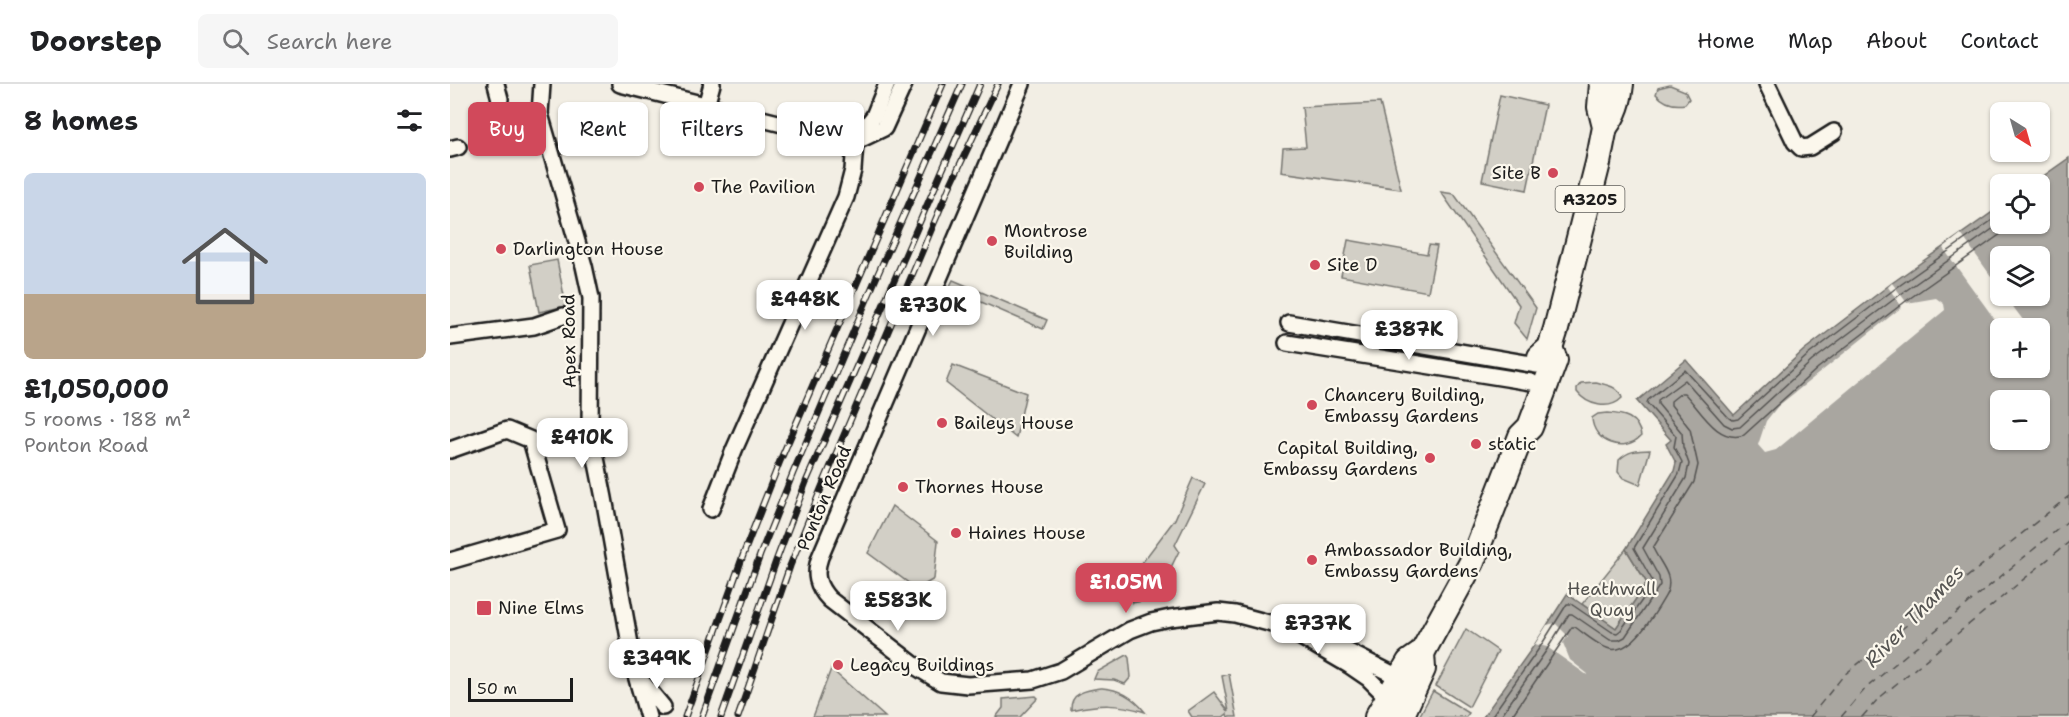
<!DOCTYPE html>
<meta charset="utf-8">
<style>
:root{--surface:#fff;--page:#f6f6f6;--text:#202124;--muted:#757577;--line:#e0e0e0;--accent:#d1495b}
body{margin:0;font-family:"Shantell Sans",sans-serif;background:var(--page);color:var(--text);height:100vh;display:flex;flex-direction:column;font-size:22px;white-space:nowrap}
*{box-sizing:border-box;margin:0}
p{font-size:20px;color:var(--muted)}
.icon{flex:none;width:33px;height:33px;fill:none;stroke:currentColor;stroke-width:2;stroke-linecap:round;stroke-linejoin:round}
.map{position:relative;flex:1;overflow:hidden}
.drawer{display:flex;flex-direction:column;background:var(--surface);width:450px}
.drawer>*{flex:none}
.guide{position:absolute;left:18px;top:18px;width:570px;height:54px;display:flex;gap:12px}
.needle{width:39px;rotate:143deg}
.controls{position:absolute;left:1540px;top:18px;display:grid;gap:12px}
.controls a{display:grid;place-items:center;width:60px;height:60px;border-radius:9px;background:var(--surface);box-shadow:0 2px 4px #0004;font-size:30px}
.scale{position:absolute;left:18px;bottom:15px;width:105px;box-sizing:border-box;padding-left:6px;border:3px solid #1c1c1c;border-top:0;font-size:16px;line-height:21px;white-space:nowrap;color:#1c1c1c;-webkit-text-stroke:4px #fbf7ec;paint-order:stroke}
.price{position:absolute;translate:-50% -51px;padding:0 14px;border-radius:12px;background:#fff;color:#222;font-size:20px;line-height:39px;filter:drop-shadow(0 2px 3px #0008)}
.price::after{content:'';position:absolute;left:50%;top:36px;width:18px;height:14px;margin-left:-9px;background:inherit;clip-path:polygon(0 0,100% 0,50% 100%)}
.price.active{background:var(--accent);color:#fff}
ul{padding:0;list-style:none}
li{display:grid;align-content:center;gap:12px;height:318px;padding:0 24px}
li span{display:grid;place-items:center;height:186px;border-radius:9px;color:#555}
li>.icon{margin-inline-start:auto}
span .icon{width:108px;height:108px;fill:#fffc;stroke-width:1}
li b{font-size:26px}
h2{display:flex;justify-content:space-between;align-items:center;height:72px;padding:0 24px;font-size:26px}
.chip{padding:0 21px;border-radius:9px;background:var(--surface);box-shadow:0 2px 4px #0004;font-size:21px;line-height:54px}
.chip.active{background:var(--accent);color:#fff}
header{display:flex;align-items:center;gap:36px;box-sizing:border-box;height:84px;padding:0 30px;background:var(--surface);border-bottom:2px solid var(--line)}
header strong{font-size:28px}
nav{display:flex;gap:33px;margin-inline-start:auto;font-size:21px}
.search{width:420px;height:54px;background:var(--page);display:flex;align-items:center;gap:15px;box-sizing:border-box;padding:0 21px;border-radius:9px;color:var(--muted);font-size:22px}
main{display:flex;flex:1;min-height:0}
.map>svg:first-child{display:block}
.green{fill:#d2cfc6;stroke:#777671;stroke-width:1.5}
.water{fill:#a9a6a0;stroke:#716f6b;stroke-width:1.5;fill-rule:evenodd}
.pier{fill:#f2eee4}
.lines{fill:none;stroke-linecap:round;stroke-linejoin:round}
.shore{stroke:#545351;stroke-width:1.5}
.ferry{stroke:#545351;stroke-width:1.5;stroke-dasharray:8 6;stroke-linecap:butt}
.minor-casing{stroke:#1c1c1c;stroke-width:20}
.trunk-casing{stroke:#1c1c1c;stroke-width:28}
.minor{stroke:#fbf7ec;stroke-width:15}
.trunk{stroke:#fbf7ec;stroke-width:24}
.rail-casing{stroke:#1c1c1c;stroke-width:7}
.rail{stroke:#fbf7ec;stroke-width:4.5;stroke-dasharray:14;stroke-linecap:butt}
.poi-dot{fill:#d1495b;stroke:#fbf7ec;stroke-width:2}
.labels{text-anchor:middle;stroke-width:4.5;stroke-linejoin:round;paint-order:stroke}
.shield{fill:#fbf7ec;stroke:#5f5e5a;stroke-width:1.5}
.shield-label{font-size:16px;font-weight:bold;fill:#1c1c1c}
.poi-label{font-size:18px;fill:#1c1c1c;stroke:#fbf7ec;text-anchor:start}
.street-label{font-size:18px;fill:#1c1c1c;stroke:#fbf7ec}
.park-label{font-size:18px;fill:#53524f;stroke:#fbf7ec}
.water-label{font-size:20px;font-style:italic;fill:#545351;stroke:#fbf7ec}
</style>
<header>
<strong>Doorstep</strong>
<div class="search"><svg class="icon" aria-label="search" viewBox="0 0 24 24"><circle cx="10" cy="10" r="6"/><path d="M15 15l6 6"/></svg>Search here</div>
<nav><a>Home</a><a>Map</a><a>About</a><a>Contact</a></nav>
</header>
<main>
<section class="drawer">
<h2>8 homes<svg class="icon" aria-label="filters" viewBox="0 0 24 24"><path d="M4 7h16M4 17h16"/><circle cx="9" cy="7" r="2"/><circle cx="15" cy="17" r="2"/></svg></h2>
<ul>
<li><span style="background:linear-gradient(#c9d6e8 65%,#b9a48a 0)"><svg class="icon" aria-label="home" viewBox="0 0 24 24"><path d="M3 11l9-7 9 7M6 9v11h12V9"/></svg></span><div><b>£1,050,000</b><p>5 rooms · 188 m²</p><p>Ponton Road</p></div></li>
</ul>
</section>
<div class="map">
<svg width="1619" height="633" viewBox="0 0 1619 633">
<rect width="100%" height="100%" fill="#f2eee4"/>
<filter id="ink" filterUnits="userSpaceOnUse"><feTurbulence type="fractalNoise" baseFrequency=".0167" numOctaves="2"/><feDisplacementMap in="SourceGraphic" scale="12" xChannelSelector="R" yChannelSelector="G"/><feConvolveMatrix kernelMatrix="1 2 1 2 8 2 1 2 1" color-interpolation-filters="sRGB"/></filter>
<g filter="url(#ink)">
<g class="green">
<path d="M 1220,1 L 1235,7 L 1239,15 L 1235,20 C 1224,22 1214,19 1206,10 L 1208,4 Z"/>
<path d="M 1050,11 L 1095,21 L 1077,106 L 1032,97 Z"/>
<path d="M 930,19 L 951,105 L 831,88 L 833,64 L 856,63 L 852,23 Z"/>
<path d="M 991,108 L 1004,110 L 1086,224 L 1077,255 L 1064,239 L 1069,221 Z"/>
<path d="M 898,156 L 977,170 L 979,161 L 987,162 L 978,208 L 891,192 Z"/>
<path d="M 107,176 L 116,222 L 89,228 L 80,181 Z"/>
<path d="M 503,196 L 597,236 L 593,245 L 499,204 Z"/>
<path d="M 503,281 L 576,309 L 566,354 L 496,299 Z"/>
<path d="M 1146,298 C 1156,301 1169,302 1172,314 C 1159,327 1137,321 1127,308 L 1127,304 L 1131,299 Z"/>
<path d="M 1157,329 C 1174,330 1188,333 1191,352 C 1174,370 1143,358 1142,334 L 1148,330 Z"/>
<path d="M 1200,366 L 1190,401 L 1173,394 L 1168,388 L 1169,376 C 1178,367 1187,366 1200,366 Z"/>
<path d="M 743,394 L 755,400 L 725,461 L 729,467 L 706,514 L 683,519 L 676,500 L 725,435 Z"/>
<path d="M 442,422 L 488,457 L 484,495 L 467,505 L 418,469 Z"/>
<path d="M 1176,465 L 1197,499 L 1166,544 L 1132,520 Z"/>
<path d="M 1016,545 L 1048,567 L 1019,623 L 986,602 Z"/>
<path d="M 677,571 L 679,574 L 681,593 L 675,600 L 664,596 L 644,595 L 647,588 Z"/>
<path d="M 381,585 L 435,633 L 363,633 Z"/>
<path d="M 779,590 L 787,633 L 778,633 L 777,630 L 773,633 L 742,633 L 738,627 L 764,608 L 779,628 L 772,592 Z"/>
<path d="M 652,604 C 670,605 684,614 695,628 C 666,619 650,620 621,626 C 620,608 637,606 652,604 Z"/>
<path d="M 983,607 L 1019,629 L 1016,633 L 973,633 L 970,631 Z"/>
<path d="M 586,612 L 588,614 L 570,633 L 546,633 L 553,624 L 553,615 Z"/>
</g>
<path class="water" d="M 1619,74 L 1619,633 L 1033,633 L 1085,560 L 1117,510 L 1166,544 L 1197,499 L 1176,465 L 1224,387 L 1226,379 L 1216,360 L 1221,356 L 1187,317 L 1236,276 L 1284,331 L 1354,266 L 1442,199 L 1551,122 L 1551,140 L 1590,140 L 1590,100 L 1582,100 ZM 1551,172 L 1590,172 L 1590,212 L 1551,212 ZM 1551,244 L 1590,244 L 1590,284 L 1551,284 ZM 1551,316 L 1590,316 L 1590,356 L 1551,356 Z"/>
<g class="pier">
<path d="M 1511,150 L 1551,206 L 1551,212 L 1555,212 L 1579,244 L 1551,244 L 1493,164 Z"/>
<path d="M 1442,199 L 1457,219 L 1486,214 L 1494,220 L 1495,226 L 1326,366 L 1315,369 L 1308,361 L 1316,337 L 1328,322 L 1452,223 L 1438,203 Z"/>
<path d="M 1105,539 L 1118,552 L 1113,559 L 1120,576 L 1138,590 L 1137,591 L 1097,563 L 1085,560 L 1097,541 Z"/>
</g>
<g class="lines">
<g class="shore">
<path d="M 1041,633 L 1090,563 L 1117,520 L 1121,520 L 1162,548 L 1167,549 L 1171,546 L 1202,502 L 1202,496 L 1184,464 L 1229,390 L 1232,378 L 1224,363 L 1226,352 L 1197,319 L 1198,316 L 1235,286 L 1279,334 L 1283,336 L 1288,335 L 1358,271 L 1446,204 L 1551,130"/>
<path d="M 1050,633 L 1096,567 L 1119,530 L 1122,530 L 1160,556 L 1169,556 L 1175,553 L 1210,501 L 1209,493 L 1193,464 L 1236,394 L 1239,380 L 1233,363 L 1232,349 L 1208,320 L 1208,316 L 1235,296 L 1274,340 L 1282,344 L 1290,343 L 1362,277 L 1451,210 L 1551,139"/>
<path d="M 1061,633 L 1122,543 L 1125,543 C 1135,550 1148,562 1160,565 C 1183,570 1207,526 1217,509 C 1224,491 1210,480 1203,464 L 1244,398 L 1248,381 L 1240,345 L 1221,321 L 1221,317 L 1231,309 L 1234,309 C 1250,325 1267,360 1294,351 L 1368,284 L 1456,217 L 1565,140"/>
</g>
<g class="ferry">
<path d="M 1360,633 L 1394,591 L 1619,412"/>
<path d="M 1391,633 L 1416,604 L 1619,436"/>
<path d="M 1412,633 L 1428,615 L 1619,458"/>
</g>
<defs>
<g id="minor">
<path d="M 92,0 L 90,30 L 134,182 L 141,214 L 140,344 L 154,414 L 185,588 L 198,633"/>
<path d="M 170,0 L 405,58 L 434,44 L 454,0"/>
<path d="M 572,0 L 370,473 C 364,490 367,502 379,515 L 468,584 L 491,598 L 518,601 L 583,596 L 611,587 L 680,546 L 701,538 L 720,534 L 768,528 L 785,530 L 834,543 L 899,581 L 918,594 L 930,606 L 945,616"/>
<path d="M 1317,0 L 1345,58 L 1351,64 L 1360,63 L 1384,48"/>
<path d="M 256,22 L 262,0"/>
<path d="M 406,55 L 424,32 L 437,0"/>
<path d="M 29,59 L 48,55 L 43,38 L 50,15 L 46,0"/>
<path d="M 0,65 L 8,63"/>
<path d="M 839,239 L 1087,281"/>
<path d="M 0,253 L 84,242 L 113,232"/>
<path d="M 837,259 L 1081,298"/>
<path d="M 0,366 L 57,346 L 81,356 L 107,446 L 0,477"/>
<path d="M 261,425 L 284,366 L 396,113 L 403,86 L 405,58"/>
<path d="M 865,551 L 956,597"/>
<path d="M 188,593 L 213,623"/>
</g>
<g id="trunk">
<path d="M 1155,43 C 1166,29 1169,17 1171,0"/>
<path d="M 1090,273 L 1100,264 L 1106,245 L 1148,79 L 1155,43 L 1150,23 L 1152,0"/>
<path d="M 927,633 L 959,578 L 972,569 L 1022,478 L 1071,352 L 1080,343 L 1105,276 L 1100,264"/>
<path d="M 951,633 L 973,585 L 972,569"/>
</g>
</defs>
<use href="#minor" class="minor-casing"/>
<use href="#trunk" class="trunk-casing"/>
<use href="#minor" class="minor"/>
<use href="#trunk" class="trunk"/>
<defs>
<g id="rail">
<path d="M 235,633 L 295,466 L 330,377 L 493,0"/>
<path d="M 252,633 L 310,471 L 343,389 L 427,192 L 512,0"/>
<path d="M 271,633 L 326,477 L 356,398 L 530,0"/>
<path d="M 288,633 L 340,482 L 371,405 L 499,104 L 548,0"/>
</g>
</defs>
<use href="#rail" class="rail-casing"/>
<use href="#rail" class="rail"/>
</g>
</g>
<g class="poi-dot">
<circle cx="1103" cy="89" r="6"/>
<circle cx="249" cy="103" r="6"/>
<circle cx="542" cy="157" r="6"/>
<circle cx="51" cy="165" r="6"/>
<circle cx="865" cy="181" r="6"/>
<circle cx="862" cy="321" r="6"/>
<circle cx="492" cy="339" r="6"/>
<circle cx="1026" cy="360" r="6"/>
<circle cx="980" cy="374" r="6"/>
<circle cx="453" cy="403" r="6"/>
<circle cx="506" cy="449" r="6"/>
<circle cx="862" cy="476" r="6"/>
<rect x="26" y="516" width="16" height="16" rx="3"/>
<circle cx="388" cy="581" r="6"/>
</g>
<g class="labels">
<rect class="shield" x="1105.5" y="102" width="69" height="26" rx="4.5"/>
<g class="shield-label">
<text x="1140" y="121">A3205</text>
</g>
<g class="poi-label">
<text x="1091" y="95" text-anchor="end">Site B</text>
<text x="261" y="109">The Pavilion</text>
<text x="554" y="153">Montrose<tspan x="554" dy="21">Building</tspan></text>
<text x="63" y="171">Darlington House</text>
<text x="877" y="187">Site D</text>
<text x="874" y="317">Chancery Building,<tspan x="874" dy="21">Embassy Gardens</tspan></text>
<text x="504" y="345">Baileys House</text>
<text x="1038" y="366">static</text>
<text x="968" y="370" text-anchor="end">Capital Building,<tspan x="968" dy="21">Embassy Gardens</tspan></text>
<text x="465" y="409">Thornes House</text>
<text x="518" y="455">Haines House</text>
<text x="874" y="472">Ambassador Building,<tspan x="874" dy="21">Embassy Gardens</tspan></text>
<text x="48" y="530">Nine Elms</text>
<text x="400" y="587">Legacy Buildings</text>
</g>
<g class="street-label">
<text transform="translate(119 257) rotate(-91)" y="6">Apex Road</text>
<text transform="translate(374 414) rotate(-67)" y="6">Ponton Road</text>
</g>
<g class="park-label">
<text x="1162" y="511">Heathwall<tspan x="1162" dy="21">Quay</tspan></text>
</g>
<g class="water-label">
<text transform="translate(1464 532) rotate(-46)" y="7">River Thames</text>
</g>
</g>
</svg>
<div class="controls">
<a><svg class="needle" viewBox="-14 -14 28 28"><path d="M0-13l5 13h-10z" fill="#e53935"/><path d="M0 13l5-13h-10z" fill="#757577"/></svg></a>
<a><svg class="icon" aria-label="locate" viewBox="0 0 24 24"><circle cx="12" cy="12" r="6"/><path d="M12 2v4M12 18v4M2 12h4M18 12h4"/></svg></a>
<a><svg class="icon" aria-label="layers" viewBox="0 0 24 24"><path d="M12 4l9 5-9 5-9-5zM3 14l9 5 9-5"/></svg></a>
<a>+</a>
<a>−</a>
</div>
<div class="scale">50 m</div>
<b class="price" style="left:355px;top:247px">£448K</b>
<b class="price" style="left:483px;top:253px">£730K</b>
<b class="price" style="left:959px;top:277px">£387K</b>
<b class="price" style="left:132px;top:385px">£410K</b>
<b class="price active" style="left:676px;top:530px">£1.05M</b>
<b class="price" style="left:448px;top:548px">£583K</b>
<b class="price" style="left:868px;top:571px">£737K</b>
<b class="price" style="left:207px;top:606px">£349K</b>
<div class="guide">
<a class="chip active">Buy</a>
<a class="chip">Rent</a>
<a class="chip">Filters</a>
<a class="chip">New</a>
</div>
</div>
</main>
